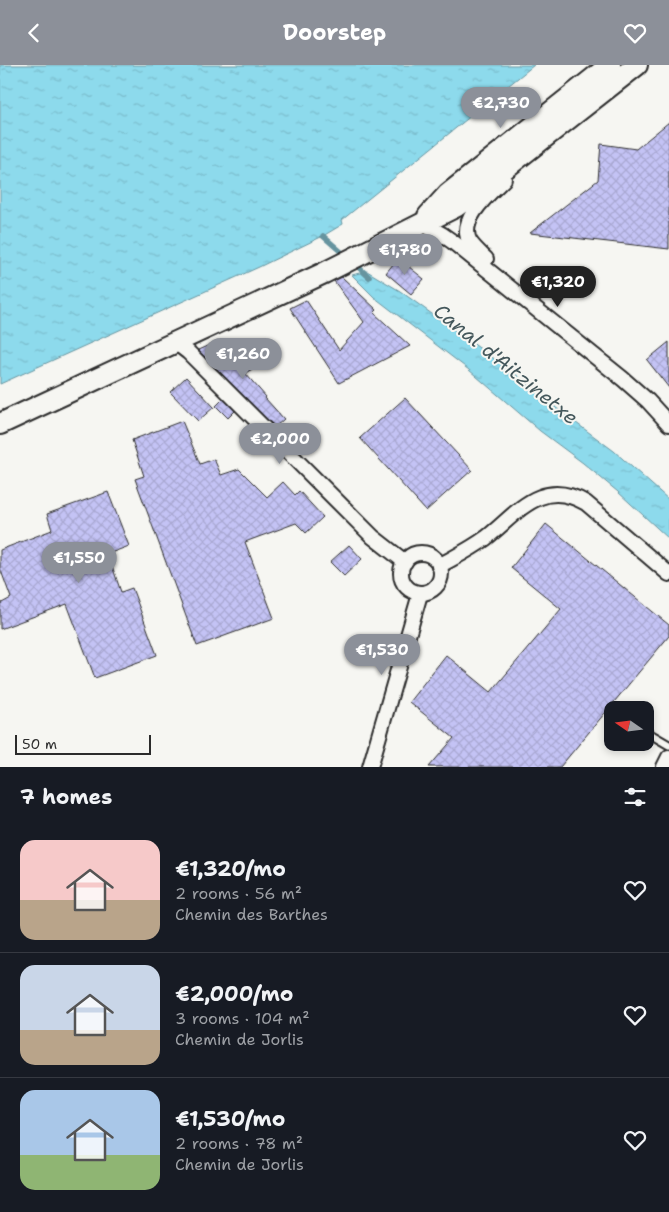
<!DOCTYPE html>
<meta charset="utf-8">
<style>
:root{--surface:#171b24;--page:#20242c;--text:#f1f3f6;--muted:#9ea1a6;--line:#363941;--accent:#8c9099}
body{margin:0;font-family:"Shantell Sans",sans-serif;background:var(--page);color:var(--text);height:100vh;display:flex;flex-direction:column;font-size:19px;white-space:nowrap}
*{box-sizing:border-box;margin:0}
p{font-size:16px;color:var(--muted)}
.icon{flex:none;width:28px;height:28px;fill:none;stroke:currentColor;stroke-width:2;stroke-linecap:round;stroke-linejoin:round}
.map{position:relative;height:702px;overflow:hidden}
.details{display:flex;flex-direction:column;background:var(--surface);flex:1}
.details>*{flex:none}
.needle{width:32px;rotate:284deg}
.fabs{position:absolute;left:604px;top:636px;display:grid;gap:10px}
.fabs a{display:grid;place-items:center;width:50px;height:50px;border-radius:10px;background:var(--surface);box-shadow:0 2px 8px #0003;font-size:25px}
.scale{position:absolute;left:15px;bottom:12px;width:136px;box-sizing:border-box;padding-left:5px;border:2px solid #2b2b2b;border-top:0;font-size:14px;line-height:18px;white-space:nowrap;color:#2b2b2b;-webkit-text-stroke:4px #f6f6f2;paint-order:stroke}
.price{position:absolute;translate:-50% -42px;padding:0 11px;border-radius:18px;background:var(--accent);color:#fff;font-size:16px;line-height:32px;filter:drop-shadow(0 1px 2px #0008)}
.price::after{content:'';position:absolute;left:50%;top:30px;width:15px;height:11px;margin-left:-8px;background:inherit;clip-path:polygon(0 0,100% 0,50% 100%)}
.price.on{background:#222;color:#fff}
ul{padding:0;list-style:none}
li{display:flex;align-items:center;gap:15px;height:125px;padding:0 20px}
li+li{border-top:1px solid var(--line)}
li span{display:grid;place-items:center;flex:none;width:140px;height:100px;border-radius:15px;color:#555}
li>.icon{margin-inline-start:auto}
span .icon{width:60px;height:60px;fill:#fffc;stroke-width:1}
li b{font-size:21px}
h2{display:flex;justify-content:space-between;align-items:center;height:60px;padding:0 20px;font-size:21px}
header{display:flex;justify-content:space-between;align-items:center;height:65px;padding:0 20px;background:var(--accent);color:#fff;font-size:22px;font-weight:700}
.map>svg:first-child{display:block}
.water{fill:url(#water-ripples);stroke:#66949f}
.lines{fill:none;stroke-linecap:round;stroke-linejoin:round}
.stream{stroke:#66949f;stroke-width:5.5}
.building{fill:url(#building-cross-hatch);stroke:#2b2b2b}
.service-casing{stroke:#2b2b2b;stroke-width:11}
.minor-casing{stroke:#2b2b2b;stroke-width:18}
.secondary-casing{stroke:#2b2b2b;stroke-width:24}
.service{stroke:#f6f6f2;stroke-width:7}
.minor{stroke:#f6f6f2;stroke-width:14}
.secondary{stroke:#f6f6f2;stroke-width:20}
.labels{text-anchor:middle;stroke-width:4;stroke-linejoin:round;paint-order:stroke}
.water-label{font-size:20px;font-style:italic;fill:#44575b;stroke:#f6f6f2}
</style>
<header><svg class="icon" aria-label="back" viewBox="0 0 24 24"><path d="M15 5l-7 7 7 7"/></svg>Doorstep<svg class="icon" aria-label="heart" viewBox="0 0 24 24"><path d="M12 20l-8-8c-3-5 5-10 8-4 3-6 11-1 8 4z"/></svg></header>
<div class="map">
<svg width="669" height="702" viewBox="0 0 669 702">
<defs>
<pattern id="water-ripples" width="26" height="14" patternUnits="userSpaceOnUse" patternTransform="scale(1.25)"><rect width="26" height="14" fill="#8ddaec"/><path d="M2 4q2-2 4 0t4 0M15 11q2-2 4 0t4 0" fill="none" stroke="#7abbcb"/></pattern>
<pattern id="building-cross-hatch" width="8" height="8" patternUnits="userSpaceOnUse" patternTransform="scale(1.25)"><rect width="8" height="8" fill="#c4c3f5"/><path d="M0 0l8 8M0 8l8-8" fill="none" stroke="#a9a8d2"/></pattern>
</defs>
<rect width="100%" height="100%" fill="#f6f6f2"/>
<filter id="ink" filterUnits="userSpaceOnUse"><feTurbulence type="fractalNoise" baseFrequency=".02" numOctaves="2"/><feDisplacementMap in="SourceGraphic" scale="10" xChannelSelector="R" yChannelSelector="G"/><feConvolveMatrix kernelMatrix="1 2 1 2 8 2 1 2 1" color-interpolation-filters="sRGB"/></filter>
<g filter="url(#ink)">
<g class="water">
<path d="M 0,0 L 534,0 L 342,155 L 343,159 L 323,171 L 259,202 L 0,319 Z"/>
<path d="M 367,206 L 400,226 L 514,308 L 560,346 L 614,386 L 669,435 L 669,474 L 618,427 L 583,398 L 540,366 L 469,305 L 374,232 L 352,210 Z"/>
</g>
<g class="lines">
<g class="stream">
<path d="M 323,171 L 347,192"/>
<path d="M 354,198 L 369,212"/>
</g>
</g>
<g class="building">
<path d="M 669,57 L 669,184 L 530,168 L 598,115 L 601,79 L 636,84 Z"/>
<path d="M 398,193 L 424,214 L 411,229 L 386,208 Z"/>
<path d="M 342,212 L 377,245 L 374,248 L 410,281 L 339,318 L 290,243 L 306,235 L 339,285 L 364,257 L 334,216 Z"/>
<path d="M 669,277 L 669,323 L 647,295 Z"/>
<path d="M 214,278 L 226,299 L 247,288 L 256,287 L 256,302 L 245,308 L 266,332 L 265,333 L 284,354 L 275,362 L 198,285 Z"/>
<path d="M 186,312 L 214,342 L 198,356 L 170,327 Z"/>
<path d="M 405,333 L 472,405 L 426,446 L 360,373 Z"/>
<path d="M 223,334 L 235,346 L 228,353 L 216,341 Z"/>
<path d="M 182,356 L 200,399 L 214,394 L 221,410 L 239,404 L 267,432 L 283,417 L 295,430 L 299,426 L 323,452 L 306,468 L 296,458 L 245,477 L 274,553 L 197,581 L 135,414 L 144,411 L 132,375 Z"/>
<path d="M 108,427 L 129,481 L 108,489 L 121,527 L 132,523 L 157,590 L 95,613 L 67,539 L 0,564 L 0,539 L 11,533 L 0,503 L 0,485 L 52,465 L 47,449 Z"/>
<path d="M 546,459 L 669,560 L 669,571 L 560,702 L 429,702 L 454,673 L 409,637 L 446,590 L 491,627 L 561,544 L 511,503 Z"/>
<path d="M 349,480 L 362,494 L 344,511 L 330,497 Z"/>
</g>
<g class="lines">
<defs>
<path id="service" d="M 645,666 L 669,680"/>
<g id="minor">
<path d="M 421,158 L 443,170 L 453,177 L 623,314 L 648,336 L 669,359"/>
<path d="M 486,194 C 481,189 474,183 470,177 C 457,155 490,128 504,114"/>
<path d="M 175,277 L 188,287 L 373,472 L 405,497"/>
<circle cx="421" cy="508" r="20"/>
<path d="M 439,501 C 455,492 471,484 486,473 C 518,448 541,412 586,438 L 669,509"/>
<path d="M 370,702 L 420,529"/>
<path d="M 664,702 L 669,692"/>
</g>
<g id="secondary">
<path d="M 428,151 L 448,129 L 610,0"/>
<path d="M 0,359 L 324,208 L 457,141 L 637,0"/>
</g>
</defs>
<use href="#service" class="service-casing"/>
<use href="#minor" class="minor-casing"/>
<use href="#secondary" class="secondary-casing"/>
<use href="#service" class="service"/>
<use href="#minor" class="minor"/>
<use href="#secondary" class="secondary"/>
</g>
</g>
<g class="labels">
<g class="water-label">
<text transform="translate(506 299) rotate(39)" y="7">Canal d'Aitzinetxe</text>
</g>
</g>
</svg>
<div class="fabs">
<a><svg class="needle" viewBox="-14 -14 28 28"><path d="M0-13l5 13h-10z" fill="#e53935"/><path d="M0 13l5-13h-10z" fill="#9ea1a6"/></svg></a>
</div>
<div class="scale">50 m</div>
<b class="price" style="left:501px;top:64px">€2,730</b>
<b class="price" style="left:405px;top:211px">€1,780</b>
<b class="price on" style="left:558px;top:243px">€1,320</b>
<b class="price" style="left:243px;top:315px">€1,260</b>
<b class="price" style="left:280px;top:400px">€2,000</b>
<b class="price" style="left:79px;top:519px">€1,550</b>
<b class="price" style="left:382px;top:611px">€1,530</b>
</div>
<section class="details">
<h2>7 homes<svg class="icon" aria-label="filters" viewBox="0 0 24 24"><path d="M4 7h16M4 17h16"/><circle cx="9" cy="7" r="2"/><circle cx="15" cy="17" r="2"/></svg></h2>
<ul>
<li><span style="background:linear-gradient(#f6c9c9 60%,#b9a48a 0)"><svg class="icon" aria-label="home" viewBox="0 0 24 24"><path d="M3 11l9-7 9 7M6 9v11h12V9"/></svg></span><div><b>€1,320/mo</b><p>2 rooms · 56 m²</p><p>Chemin des Barthes</p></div><svg class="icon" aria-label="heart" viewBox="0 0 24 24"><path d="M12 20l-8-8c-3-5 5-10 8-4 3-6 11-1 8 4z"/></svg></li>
<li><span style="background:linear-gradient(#c9d6e8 65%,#b9a48a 0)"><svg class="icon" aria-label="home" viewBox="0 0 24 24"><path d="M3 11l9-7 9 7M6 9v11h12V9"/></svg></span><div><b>€2,000/mo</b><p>3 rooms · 104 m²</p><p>Chemin de Jorlis</p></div><svg class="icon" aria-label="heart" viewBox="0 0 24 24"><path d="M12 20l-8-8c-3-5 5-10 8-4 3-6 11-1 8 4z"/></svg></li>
<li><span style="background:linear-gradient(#a9c7e8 65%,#8fb573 0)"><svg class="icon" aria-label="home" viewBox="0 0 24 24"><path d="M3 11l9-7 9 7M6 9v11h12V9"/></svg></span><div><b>€1,530/mo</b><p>2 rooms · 78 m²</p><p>Chemin de Jorlis</p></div><svg class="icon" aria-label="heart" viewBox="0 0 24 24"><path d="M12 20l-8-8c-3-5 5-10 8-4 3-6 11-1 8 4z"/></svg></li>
</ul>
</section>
